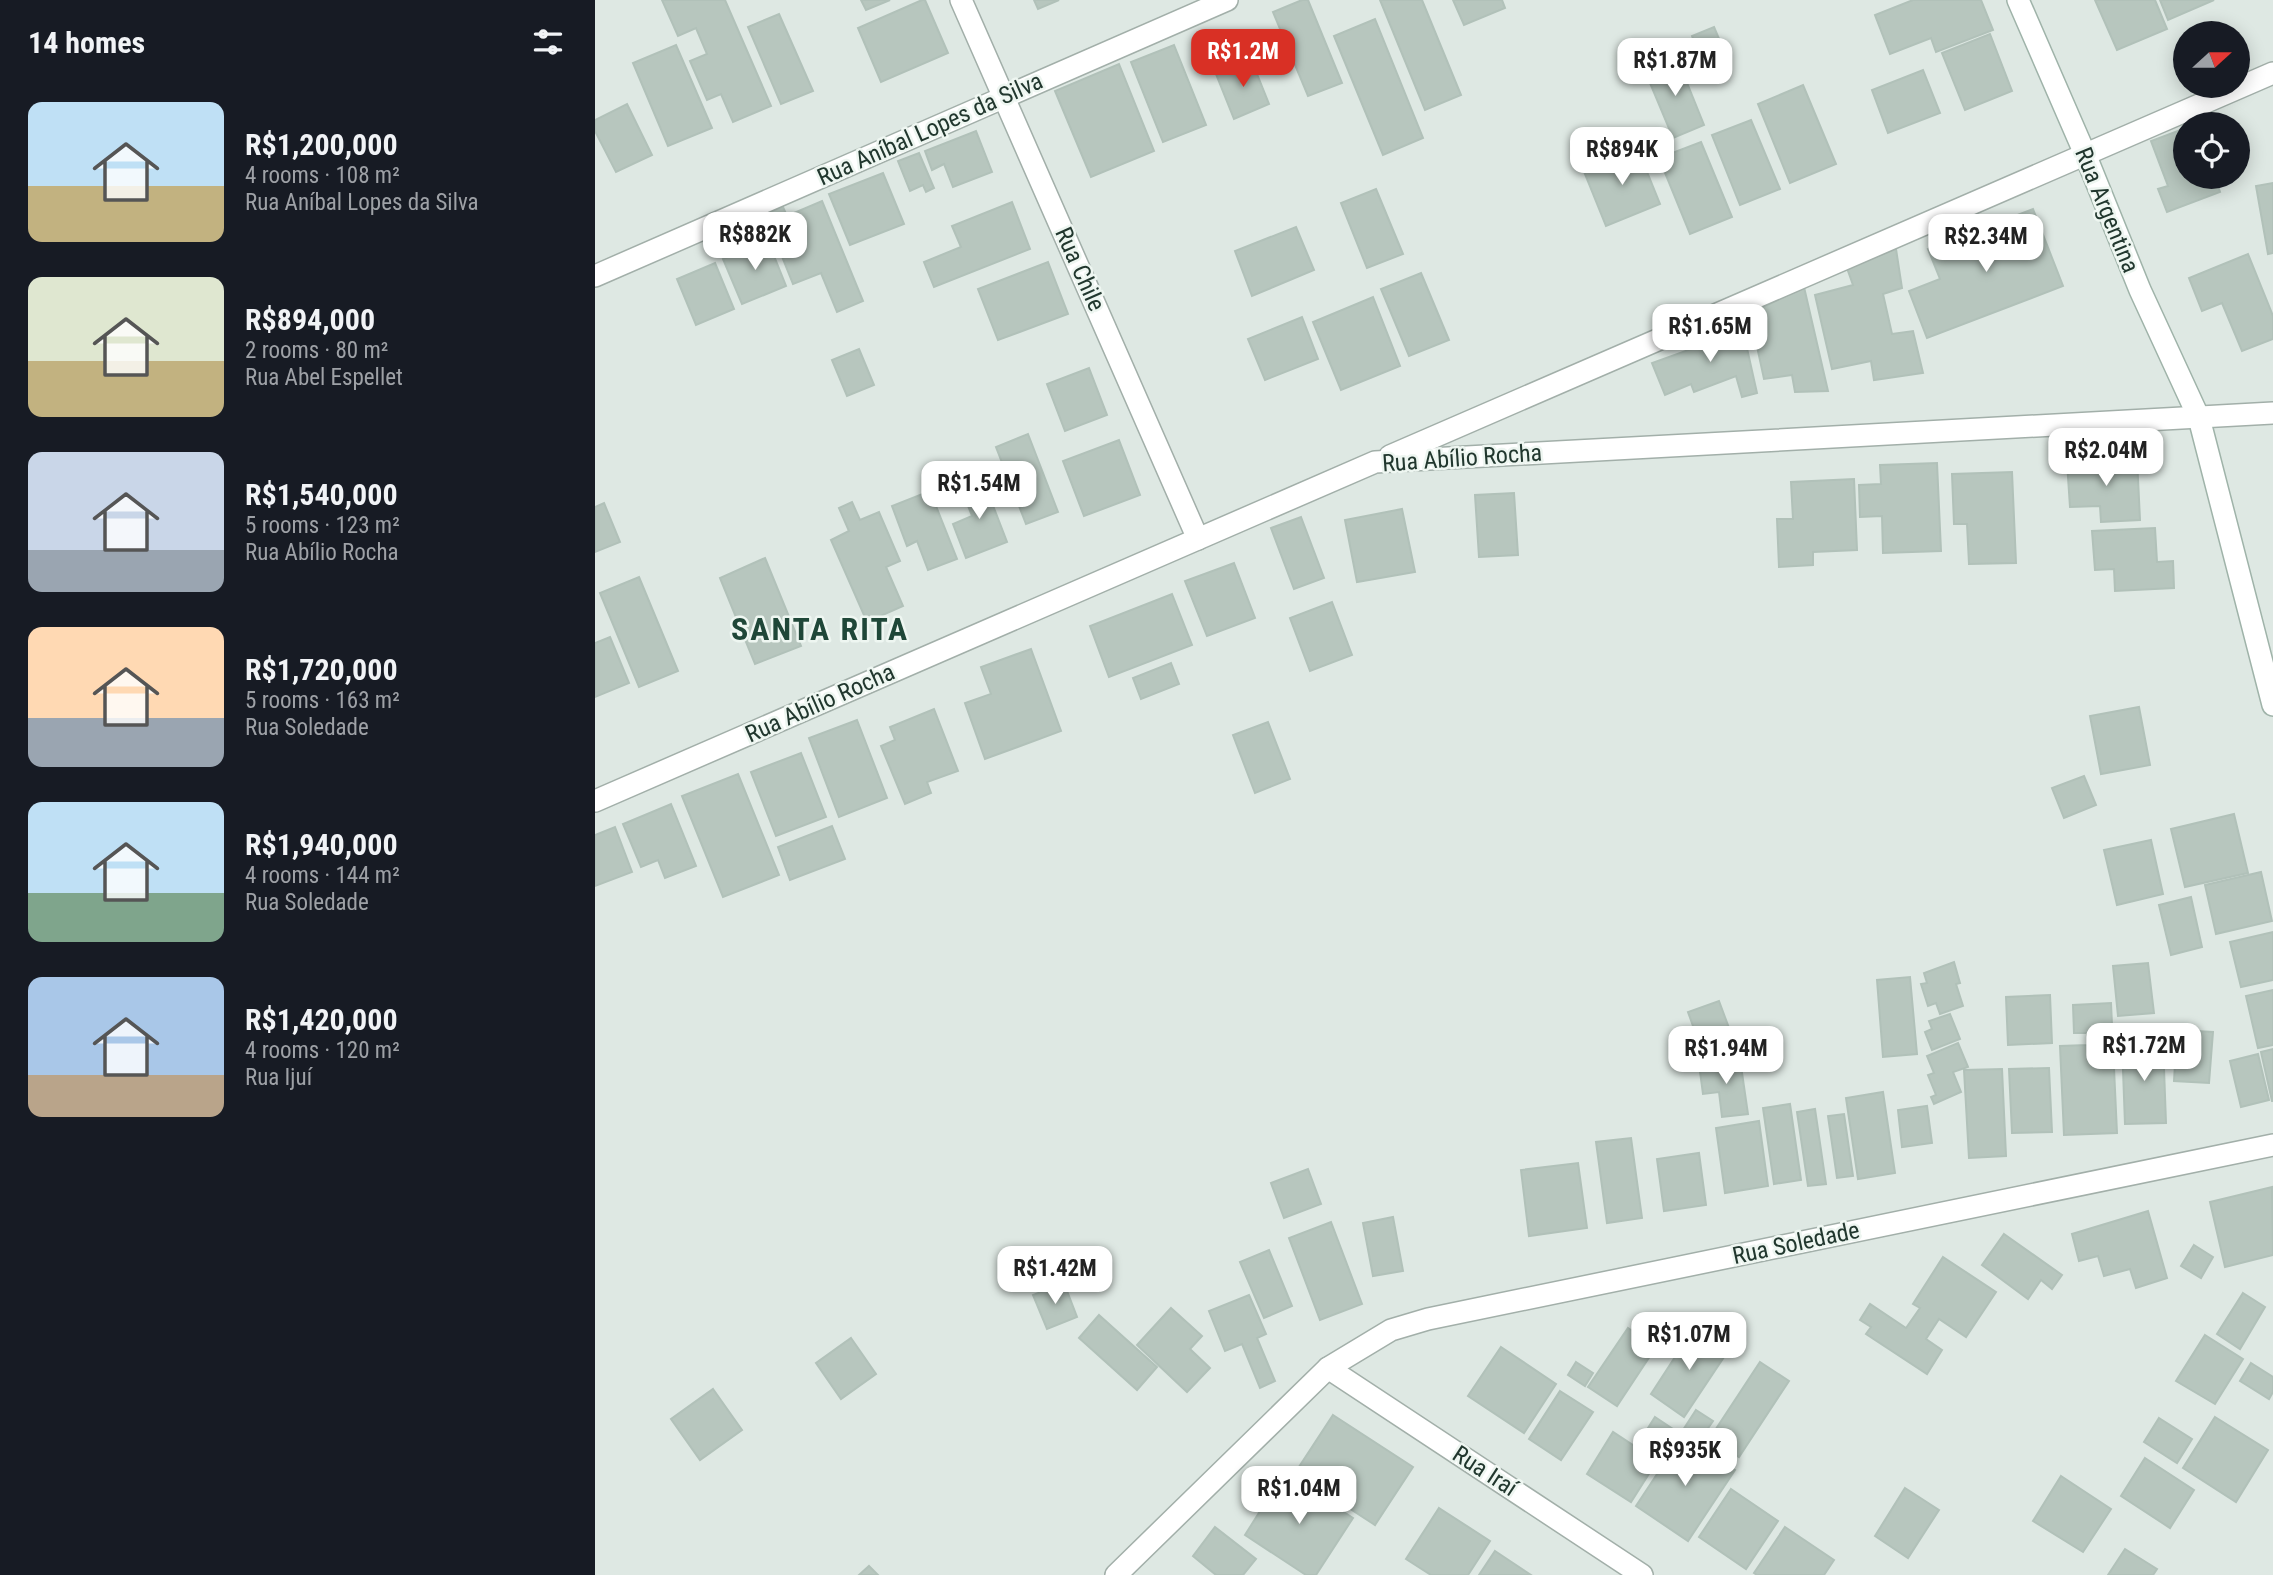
<!DOCTYPE html>
<meta charset="utf-8">
<style>
:root{--surface:#171b24;--page:#20242c;--text:#f1f3f6;--muted:#9ea1a6;--accent:#d93025}
body{margin:0;font-family:"Roboto Condensed",sans-serif;background:var(--page);color:var(--text);height:100vh;display:flex;flex-direction:column;font-size:26px;white-space:nowrap}
*{box-sizing:border-box;margin:0}
p{font-size:23px;color:var(--muted)}
.icon{flex:none;width:38px;height:38px;fill:none;stroke:currentColor;stroke-width:2;stroke-linecap:round;stroke-linejoin:round}
.map{position:relative;flex:1;overflow:hidden}
.panel{display:flex;flex-direction:column;background:var(--surface);width:595px}
.panel>*{flex:none}
.needle{width:46px;rotate:69deg}
.tools{position:absolute;left:1578px;top:21px;display:grid;gap:14px}
.tools a{display:grid;place-items:center;width:77px;height:77px;border-radius:50%;background:var(--surface);box-shadow:0 4px 18px #0003;font-size:35px}
.price{position:absolute;translate:-50% -60px;padding:0 16px;border-radius:14px;background:#fff;color:#222;font-size:23px;line-height:46px;filter:drop-shadow(0 2px 4px #0008)}
.price::after{content:'';position:absolute;left:50%;top:42px;width:21px;height:16px;margin-left:-10px;background:inherit;clip-path:polygon(0 0,100% 0,50% 100%)}
.price.active{background:var(--accent);color:#fff}
ul{padding:0;list-style:none}
li{display:flex;align-items:center;gap:21px;height:175px;padding:0 28px}
li span{display:grid;place-items:center;flex:none;width:196px;height:140px;border-radius:14px;color:#555}
li>.icon{margin-inline-start:auto}
span .icon{width:84px;height:84px;fill:#fffc;stroke-width:1}
li b{font-size:30px}
h2{display:flex;justify-content:space-between;align-items:center;height:84px;padding:0 28px;font-size:30px}
main{display:flex;flex:1;min-height:0}
.map>svg:first-child{display:block}
.building{fill:#b7c6be;stroke:#b1c1b9;stroke-width:2}
.lines{fill:none;stroke-linecap:round;stroke-linejoin:round}
.street-casing{stroke:#a2afa9;stroke-width:24}
.secondary-casing{stroke:#9fb3a9;stroke-width:24}
.street{stroke:#fff;stroke-width:21}
.secondary{stroke:#fff;stroke-width:21}
.labels{text-anchor:middle;stroke-width:5;stroke-linejoin:round;paint-order:stroke}
.street-label{font-size:24px;fill:#21372e;stroke:#eef6f1}
.district-label{font-size:32px;font-weight:bold;letter-spacing:2px;fill:#1f4738;stroke:#eef6f1}
</style>
<main>
<section class="panel">
<h2>14 homes<svg class="icon" aria-label="filters" viewBox="0 0 24 24"><path d="M4 7h16M4 17h16"/><circle cx="9" cy="7" r="2"/><circle cx="15" cy="17" r="2"/></svg></h2>
<ul>
<li><span style="background:linear-gradient(#bfe0f5 60%,#c2b280 0)"><svg class="icon" aria-label="home" viewBox="0 0 24 24"><path d="M3 11l9-7 9 7M6 9v11h12V9"/></svg></span><div><b>R$1,200,000</b><p>4 rooms · 108 m²</p><p>Rua Aníbal Lopes da Silva</p></div></li>
<li><span style="background:linear-gradient(#dfe7d0 60%,#c2b280 0)"><svg class="icon" aria-label="home" viewBox="0 0 24 24"><path d="M3 11l9-7 9 7M6 9v11h12V9"/></svg></span><div><b>R$894,000</b><p>2 rooms · 80 m²</p><p>Rua Abel Espellet</p></div></li>
<li><span style="background:linear-gradient(#c9d6e8 70%,#9aa5b1 0)"><svg class="icon" aria-label="home" viewBox="0 0 24 24"><path d="M3 11l9-7 9 7M6 9v11h12V9"/></svg></span><div><b>R$1,540,000</b><p>5 rooms · 123 m²</p><p>Rua Abílio Rocha</p></div></li>
<li><span style="background:linear-gradient(#ffd9b3 65%,#9aa5b1 0)"><svg class="icon" aria-label="home" viewBox="0 0 24 24"><path d="M3 11l9-7 9 7M6 9v11h12V9"/></svg></span><div><b>R$1,720,000</b><p>5 rooms · 163 m²</p><p>Rua Soledade</p></div></li>
<li><span style="background:linear-gradient(#bfe0f5 65%,#7fa58c 0)"><svg class="icon" aria-label="home" viewBox="0 0 24 24"><path d="M3 11l9-7 9 7M6 9v11h12V9"/></svg></span><div><b>R$1,940,000</b><p>4 rooms · 144 m²</p><p>Rua Soledade</p></div></li>
<li><span style="background:linear-gradient(#a9c7e8 70%,#b9a48a 0)"><svg class="icon" aria-label="home" viewBox="0 0 24 24"><path d="M3 11l9-7 9 7M6 9v11h12V9"/></svg></span><div><b>R$1,420,000</b><p>4 rooms · 120 m²</p><p>Rua Ijuí</p></div></li>
</ul>
</section>
<div class="map">
<svg width="1678" height="1575" viewBox="0 0 1678 1575">
<rect width="100%" height="100%" fill="#dee8e3"/>
<g class="building">
<path d="M 67,0 L 130,0 L 176,106 L 138,122 L 126,94 L 112,100 L 95,61 L 112,54 L 101,28 L 83,36 Z"/>
<path d="M 266,0 L 295,0 L 271,10 Z"/>
<path d="M 327,0 L 330,0 L 353,53 L 286,82 L 263,28 Z"/>
<path d="M 439,0 L 464,0 L 443,9 Z"/>
<path d="M 707,0 L 713,0 L 747,83 L 713,96 L 678,12 Z"/>
<path d="M 785,0 L 827,0 L 866,95 L 830,110 Z"/>
<path d="M 858,0 L 907,0 L 910,8 L 869,25 Z"/>
<path d="M 1318,0 L 1386,0 L 1398,30 L 1341,52 L 1336,38 L 1295,54 L 1280,15 Z"/>
<path d="M 1500,0 L 1560,0 L 1572,29 L 1522,50 Z"/>
<path d="M 1565,0 L 1619,0 L 1573,20 Z"/>
<path d="M 184,14 L 218,91 L 186,104 L 153,27 Z"/>
<path d="M 780,19 L 828,138 L 788,155 L 739,36 Z"/>
<path d="M 1119,27 L 1130,53 L 1108,62 L 1097,36 Z"/>
<path d="M 1395,34 L 1417,91 L 1370,110 L 1347,53 Z"/>
<path d="M 81,45 L 117,128 L 73,146 L 38,63 Z"/>
<path d="M 579,45 L 611,125 L 568,142 L 536,62 Z"/>
<path d="M 1082,58 L 1109,125 L 1078,138 L 1050,71 Z"/>
<path d="M 656,59 L 674,104 L 639,119 L 621,74 Z"/>
<path d="M 524,64 L 559,151 L 496,177 L 460,91 Z"/>
<path d="M 1328,70 L 1345,113 L 1293,133 L 1277,90 Z"/>
<path d="M 1208,85 L 1241,164 L 1195,183 L 1163,104 Z"/>
<path d="M 32,104 L 57,155 L 21,172 L 0,131 L 0,120 Z"/>
<path d="M 1156,120 L 1185,189 L 1145,205 L 1117,135 Z"/>
<path d="M 1591,128 L 1591,177 L 1620,177 L 1625,192 L 1572,212 L 1563,189 L 1573,186 L 1556,141 Z"/>
<path d="M 381,131 L 397,172 L 358,187 L 349,164 L 337,170 L 330,151 Z"/>
<path d="M 1106,142 L 1137,217 L 1095,234 L 1064,158 Z"/>
<path d="M 1042,147 L 1065,204 L 1011,226 L 988,169 Z"/>
<path d="M 324,153 L 339,188 L 331,192 L 328,185 L 315,191 L 303,161 Z"/>
<path d="M 288,173 L 309,224 L 255,245 L 234,194 Z"/>
<path d="M 1678,183 L 1678,253 L 1673,254 L 1661,186 Z"/>
<path d="M 781,189 L 808,254 L 772,268 L 746,203 Z"/>
<path d="M 227,201 L 268,301 L 242,312 L 226,273 L 198,284 L 170,214 L 188,207 L 192,216 Z"/>
<path d="M 417,202 L 435,249 L 339,287 L 329,262 L 366,247 L 357,226 Z"/>
<path d="M 1438,209 L 1468,286 L 1332,338 L 1314,291 L 1345,279 L 1333,249 Z"/>
<path d="M 701,227 L 719,270 L 657,296 L 640,251 Z"/>
<path d="M 173,241 L 191,286 L 147,304 L 128,259 Z"/>
<path d="M 1301,249 L 1307,288 L 1288,294 L 1297,334 L 1318,331 L 1328,373 L 1279,380 L 1276,361 L 1237,369 L 1220,295 L 1258,285 L 1252,268 Z"/>
<path d="M 1653,254 L 1678,316 L 1678,339 L 1647,351 L 1627,303 L 1607,311 L 1594,278 Z"/>
<path d="M 453,262 L 473,314 L 403,340 L 383,289 Z"/>
<path d="M 120,263 L 139,309 L 101,325 L 82,279 Z"/>
<path d="M 826,273 L 854,340 L 814,356 L 786,289 Z"/>
<path d="M 1209,287 L 1233,391 L 1200,392 L 1197,375 L 1169,379 L 1155,314 Z"/>
<path d="M 778,297 L 805,366 L 746,390 L 718,322 Z"/>
<path d="M 707,317 L 723,359 L 670,380 L 653,339 Z"/>
<path d="M 1145,317 L 1162,393 L 1147,397 L 1141,376 L 1099,392 L 1096,384 L 1070,395 L 1057,363 L 1127,338 L 1123,327 Z"/>
<path d="M 264,349 L 279,385 L 252,396 L 237,360 Z"/>
<path d="M 494,368 L 512,415 L 470,431 L 452,384 Z"/>
<path d="M 433,434 L 463,512 L 431,524 L 401,447 Z"/>
<path d="M 524,440 L 545,495 L 489,516 L 468,461 Z"/>
<path d="M 1542,458 L 1545,520 L 1506,522 L 1505,506 L 1475,507 L 1472,462 Z"/>
<path d="M 1342,463 L 1346,551 L 1288,553 L 1287,516 L 1265,517 L 1264,485 L 1286,484 L 1285,465 Z"/>
<path d="M 1417,472 L 1421,563 L 1374,564 L 1372,524 L 1359,524 L 1357,474 Z"/>
<path d="M 387,477 L 412,542 L 371,558 L 358,524 L 377,516 L 365,485 Z"/>
<path d="M 1259,479 L 1262,550 L 1218,552 L 1218,565 L 1184,567 L 1182,519 L 1198,519 L 1196,482 Z"/>
<path d="M 335,491 L 362,559 L 333,570 L 322,541 L 312,546 L 297,506 Z"/>
<path d="M 919,493 L 923,555 L 884,557 L 880,495 Z"/>
<path d="M 257,502 L 265,520 L 284,512 L 305,561 L 291,567 L 308,606 L 272,622 L 236,540 L 254,531 L 244,508 Z"/>
<path d="M 9,503 L 25,542 L 0,552 L 0,507 Z"/>
<path d="M 807,509 L 820,572 L 762,582 L 750,520 Z"/>
<path d="M 706,517 L 729,578 L 699,589 L 676,528 Z"/>
<path d="M 1560,528 L 1562,562 L 1578,561 L 1579,588 L 1520,591 L 1519,569 L 1500,570 L 1497,531 Z"/>
<path d="M 170,558 L 206,646 L 160,664 L 125,578 Z"/>
<path d="M 639,563 L 660,618 L 612,636 L 590,581 Z"/>
<path d="M 44,577 L 83,671 L 44,687 L 5,593 Z"/>
<path d="M 577,594 L 597,645 L 514,677 L 495,626 Z"/>
<path d="M 737,602 L 757,655 L 715,671 L 695,618 Z"/>
<path d="M 15,637 L 34,683 L 0,697 L 0,643 Z"/>
<path d="M 436,649 L 466,731 L 390,759 L 370,703 L 396,694 L 386,667 Z"/>
<path d="M 576,663 L 584,684 L 546,699 L 538,678 Z"/>
<path d="M 1544,707 L 1555,765 L 1506,774 L 1495,716 Z"/>
<path d="M 339,709 L 363,771 L 332,782 L 336,793 L 310,804 L 286,746 L 300,740 L 295,727 Z"/>
<path d="M 262,720 L 292,798 L 244,817 L 214,738 Z"/>
<path d="M 673,722 L 695,779 L 660,793 L 638,735 Z"/>
<path d="M 206,753 L 231,817 L 181,836 L 156,772 Z"/>
<path d="M 143,774 L 184,875 L 128,897 L 87,796 Z"/>
<path d="M 1489,776 L 1501,805 L 1469,818 L 1457,788 Z"/>
<path d="M 76,804 L 101,866 L 70,878 L 63,860 L 46,867 L 28,824 Z"/>
<path d="M 1639,814 L 1653,873 L 1590,887 L 1576,829 Z"/>
<path d="M 237,826 L 250,859 L 195,880 L 183,847 Z"/>
<path d="M 20,827 L 37,872 L 0,886 L 0,835 Z"/>
<path d="M 1556,840 L 1568,894 L 1522,905 L 1509,850 Z"/>
<path d="M 1666,872 L 1677,921 L 1621,934 L 1610,885 Z"/>
<path d="M 1596,897 L 1607,947 L 1576,955 L 1564,905 Z"/>
<path d="M 1678,932 L 1678,980 L 1646,987 L 1635,942 Z"/>
<path d="M 1359,962 L 1365,983 L 1361,984 L 1368,1006 L 1345,1014 L 1341,1003 L 1333,1006 L 1326,984 L 1332,983 L 1329,973 Z"/>
<path d="M 1553,963 L 1559,1013 L 1523,1016 L 1518,966 Z"/>
<path d="M 1315,977 L 1322,1054 L 1288,1057 L 1282,980 Z"/>
<path d="M 1678,990 L 1678,1045 L 1663,1048 L 1651,996 Z"/>
<path d="M 1455,995 L 1457,1043 L 1413,1045 L 1411,997 Z"/>
<path d="M 1124,1001 L 1134,1028 L 1103,1040 L 1093,1012 Z"/>
<path d="M 1516,1003 L 1522,1133 L 1469,1135 L 1465,1046 L 1493,1045 L 1492,1033 L 1479,1033 L 1478,1005 Z"/>
<path d="M 1355,1014 L 1365,1039 L 1337,1050 L 1330,1032 L 1337,1029 L 1334,1021 Z"/>
<path d="M 1582,1030 L 1618,1032 L 1614,1083 L 1579,1081 Z"/>
<path d="M 1568,1041 L 1571,1123 L 1530,1124 L 1527,1043 Z"/>
<path d="M 1363,1043 L 1373,1067 L 1358,1072 L 1366,1092 L 1339,1104 L 1336,1097 L 1341,1095 L 1333,1075 L 1339,1073 L 1332,1056 Z"/>
<path d="M 1678,1049 L 1678,1101 L 1677,1101 L 1666,1052 Z"/>
<path d="M 1663,1054 L 1674,1100 L 1646,1107 L 1635,1061 Z"/>
<path d="M 1145,1059 L 1153,1114 L 1127,1117 L 1124,1092 L 1108,1094 L 1104,1064 Z"/>
<path d="M 1454,1068 L 1457,1132 L 1417,1133 L 1414,1069 Z"/>
<path d="M 1407,1069 L 1411,1156 L 1374,1158 L 1369,1070 Z"/>
<path d="M 1288,1092 L 1300,1173 L 1263,1179 L 1251,1098 Z"/>
<path d="M 1195,1104 L 1206,1180 L 1179,1184 L 1168,1108 Z"/>
<path d="M 1332,1106 L 1337,1143 L 1307,1147 L 1303,1110 Z"/>
<path d="M 1220,1109 L 1231,1184 L 1213,1186 L 1202,1112 Z"/>
<path d="M 1249,1114 L 1258,1176 L 1242,1178 L 1233,1116 Z"/>
<path d="M 1164,1121 L 1173,1186 L 1130,1193 L 1121,1128 Z"/>
<path d="M 1036,1138 L 1047,1218 L 1012,1223 L 1001,1142 Z"/>
<path d="M 1104,1153 L 1111,1205 L 1069,1211 L 1062,1159 Z"/>
<path d="M 983,1163 L 992,1228 L 934,1236 L 926,1170 Z"/>
<path d="M 713,1169 L 726,1204 L 689,1218 L 676,1183 Z"/>
<path d="M 1677,1187 L 1678,1255 L 1630,1267 L 1615,1202 Z"/>
<path d="M 1553,1211 L 1572,1278 L 1541,1288 L 1535,1269 L 1509,1276 L 1503,1256 L 1484,1261 L 1477,1234 Z"/>
<path d="M 798,1217 L 808,1271 L 778,1276 L 768,1223 Z"/>
<path d="M 736,1222 L 767,1304 L 725,1320 L 694,1238 Z"/>
<path d="M 1409,1234 L 1467,1275 L 1457,1289 L 1446,1280 L 1433,1299 L 1387,1265 Z"/>
<path d="M 1599,1245 L 1618,1257 L 1606,1278 L 1586,1266 Z"/>
<path d="M 674,1250 L 697,1306 L 669,1318 L 645,1262 Z"/>
<path d="M 1348,1257 L 1401,1292 L 1371,1337 L 1344,1319 L 1331,1339 L 1347,1350 L 1332,1374 L 1271,1334 L 1276,1327 L 1265,1320 L 1275,1304 L 1311,1328 L 1325,1308 L 1318,1304 Z"/>
<path d="M 469,1283 L 482,1317 L 452,1329 L 438,1295 Z"/>
<path d="M 1648,1293 L 1670,1307 L 1645,1349 L 1622,1334 Z"/>
<path d="M 654,1295 L 671,1334 L 662,1338 L 680,1381 L 665,1388 L 647,1344 L 630,1351 L 614,1311 Z"/>
<path d="M 576,1308 L 607,1336 L 595,1349 L 615,1368 L 592,1392 L 542,1345 Z"/>
<path d="M 504,1315 L 562,1367 L 542,1390 L 484,1338 Z"/>
<path d="M 1033,1328 L 1061,1347 L 1022,1406 L 993,1387 Z"/>
<path d="M 1099,1328 L 1133,1351 L 1089,1417 L 1056,1394 Z"/>
<path d="M 1610,1335 L 1648,1359 L 1620,1404 L 1581,1381 Z"/>
<path d="M 256,1338 L 281,1374 L 246,1399 L 221,1363 Z"/>
<path d="M 906,1347 L 961,1384 L 929,1433 L 873,1396 Z"/>
<path d="M 981,1362 L 998,1373 L 990,1386 L 973,1375 Z"/>
<path d="M 1165,1362 L 1194,1381 L 1144,1457 L 1115,1438 Z"/>
<path d="M 1656,1363 L 1678,1377 L 1678,1392 L 1674,1399 L 1645,1381 Z"/>
<path d="M 118,1389 L 147,1430 L 105,1460 L 76,1419 Z"/>
<path d="M 965,1391 L 998,1412 L 966,1460 L 934,1439 Z"/>
<path d="M 1101,1410 L 1118,1421 L 1104,1441 L 1088,1430 Z"/>
<path d="M 738,1415 L 818,1467 L 780,1525 L 700,1473 Z"/>
<path d="M 1060,1417 L 1081,1431 L 1036,1502 L 992,1474 L 1018,1432 L 1041,1447 Z"/>
<path d="M 1620,1417 L 1673,1450 L 1641,1502 L 1588,1468 Z"/>
<path d="M 1564,1418 L 1597,1439 L 1582,1463 L 1549,1442 Z"/>
<path d="M 1088,1435 L 1140,1470 L 1093,1541 L 1041,1506 Z"/>
<path d="M 1550,1458 L 1599,1490 L 1575,1528 L 1526,1496 Z"/>
<path d="M 689,1473 L 758,1518 L 721,1575 L 711,1575 L 650,1535 Z"/>
<path d="M 1466,1476 L 1516,1509 L 1488,1552 L 1438,1521 Z"/>
<path d="M 1310,1488 L 1344,1510 L 1313,1558 L 1280,1536 Z"/>
<path d="M 1136,1489 L 1183,1521 L 1151,1569 L 1104,1537 Z"/>
<path d="M 844,1508 L 895,1541 L 873,1575 L 836,1575 L 811,1559 Z"/>
<path d="M 620,1527 L 661,1559 L 648,1575 L 621,1575 L 598,1556 Z"/>
<path d="M 1190,1527 L 1239,1560 L 1229,1575 L 1162,1575 L 1159,1573 Z"/>
<path d="M 1530,1549 L 1562,1569 L 1558,1575 L 1513,1575 Z"/>
<path d="M 900,1551 L 936,1575 L 884,1575 Z"/>
<path d="M 274,1566 L 283,1575 L 264,1575 Z"/>
</g>
<g class="lines">
<defs>
<g id="street">
<path d="M 366,0 L 603,539"/>
<path d="M 0,276 L 632,0"/>
<path d="M 795,456 L 1678,73"/>
<path d="M 0,801 L 780,462 L 1678,413"/>
<path d="M 733,1368 L 1047,1575"/>
<path d="M 521,1575 L 733,1368 L 796,1330 L 833,1319 L 1678,1145"/>
</g>
<path id="secondary" d="M 1423,0 L 1490,154 L 1545,290 L 1604,418 L 1678,705"/>
</defs>
<use href="#street" class="street-casing"/>
<use href="#secondary" class="secondary-casing"/>
<use href="#street" class="street"/>
<use href="#secondary" class="secondary"/>
</g>
<g class="labels">
<g class="street-label">
<text transform="translate(335 129) rotate(-24)" y="8">Rua Aníbal Lopes da Silva</text>
<text transform="translate(1512 210) rotate(68)" y="8">Rua Argentina</text>
<text transform="translate(485 269) rotate(66)" y="8">Rua Chile</text>
<text transform="translate(867 458) rotate(-4)" y="8">Rua Abílio Rocha</text>
<text transform="translate(225 703) rotate(-24)" y="8">Rua Abílio Rocha</text>
<text transform="translate(1201 1243) rotate(-12)" y="8">Rua Soledade</text>
<text transform="translate(890 1471) rotate(33)" y="8">Rua Iraí</text>
</g>
<g class="district-label">
<text x="225" y="640">SANTA RITA</text>
</g>
</g>
</svg>
<div class="tools">
<a><svg class="needle" viewBox="-14 -14 28 28"><path d="M0-13l5 13h-10z" fill="#e53935"/><path d="M0 13l5-13h-10z" fill="#9ea1a6"/></svg></a>
<a><svg class="icon" aria-label="locate" viewBox="0 0 24 24"><circle cx="12" cy="12" r="6"/><path d="M12 2v4M12 18v4M2 12h4M18 12h4"/></svg></a>
</div>
<b class="price active" style="left:648px;top:89px">R$1.2M</b>
<b class="price" style="left:1080px;top:98px">R$1.87M</b>
<b class="price" style="left:1027px;top:187px">R$894K</b>
<b class="price" style="left:160px;top:272px">R$882K</b>
<b class="price" style="left:1391px;top:274px">R$2.34M</b>
<b class="price" style="left:1115px;top:364px">R$1.65M</b>
<b class="price" style="left:1511px;top:488px">R$2.04M</b>
<b class="price" style="left:384px;top:521px">R$1.54M</b>
<b class="price" style="left:1549px;top:1083px">R$1.72M</b>
<b class="price" style="left:1131px;top:1086px">R$1.94M</b>
<b class="price" style="left:460px;top:1306px">R$1.42M</b>
<b class="price" style="left:1094px;top:1372px">R$1.07M</b>
<b class="price" style="left:1090px;top:1488px">R$935K</b>
<b class="price" style="left:704px;top:1526px">R$1.04M</b>
</div>
</main>
